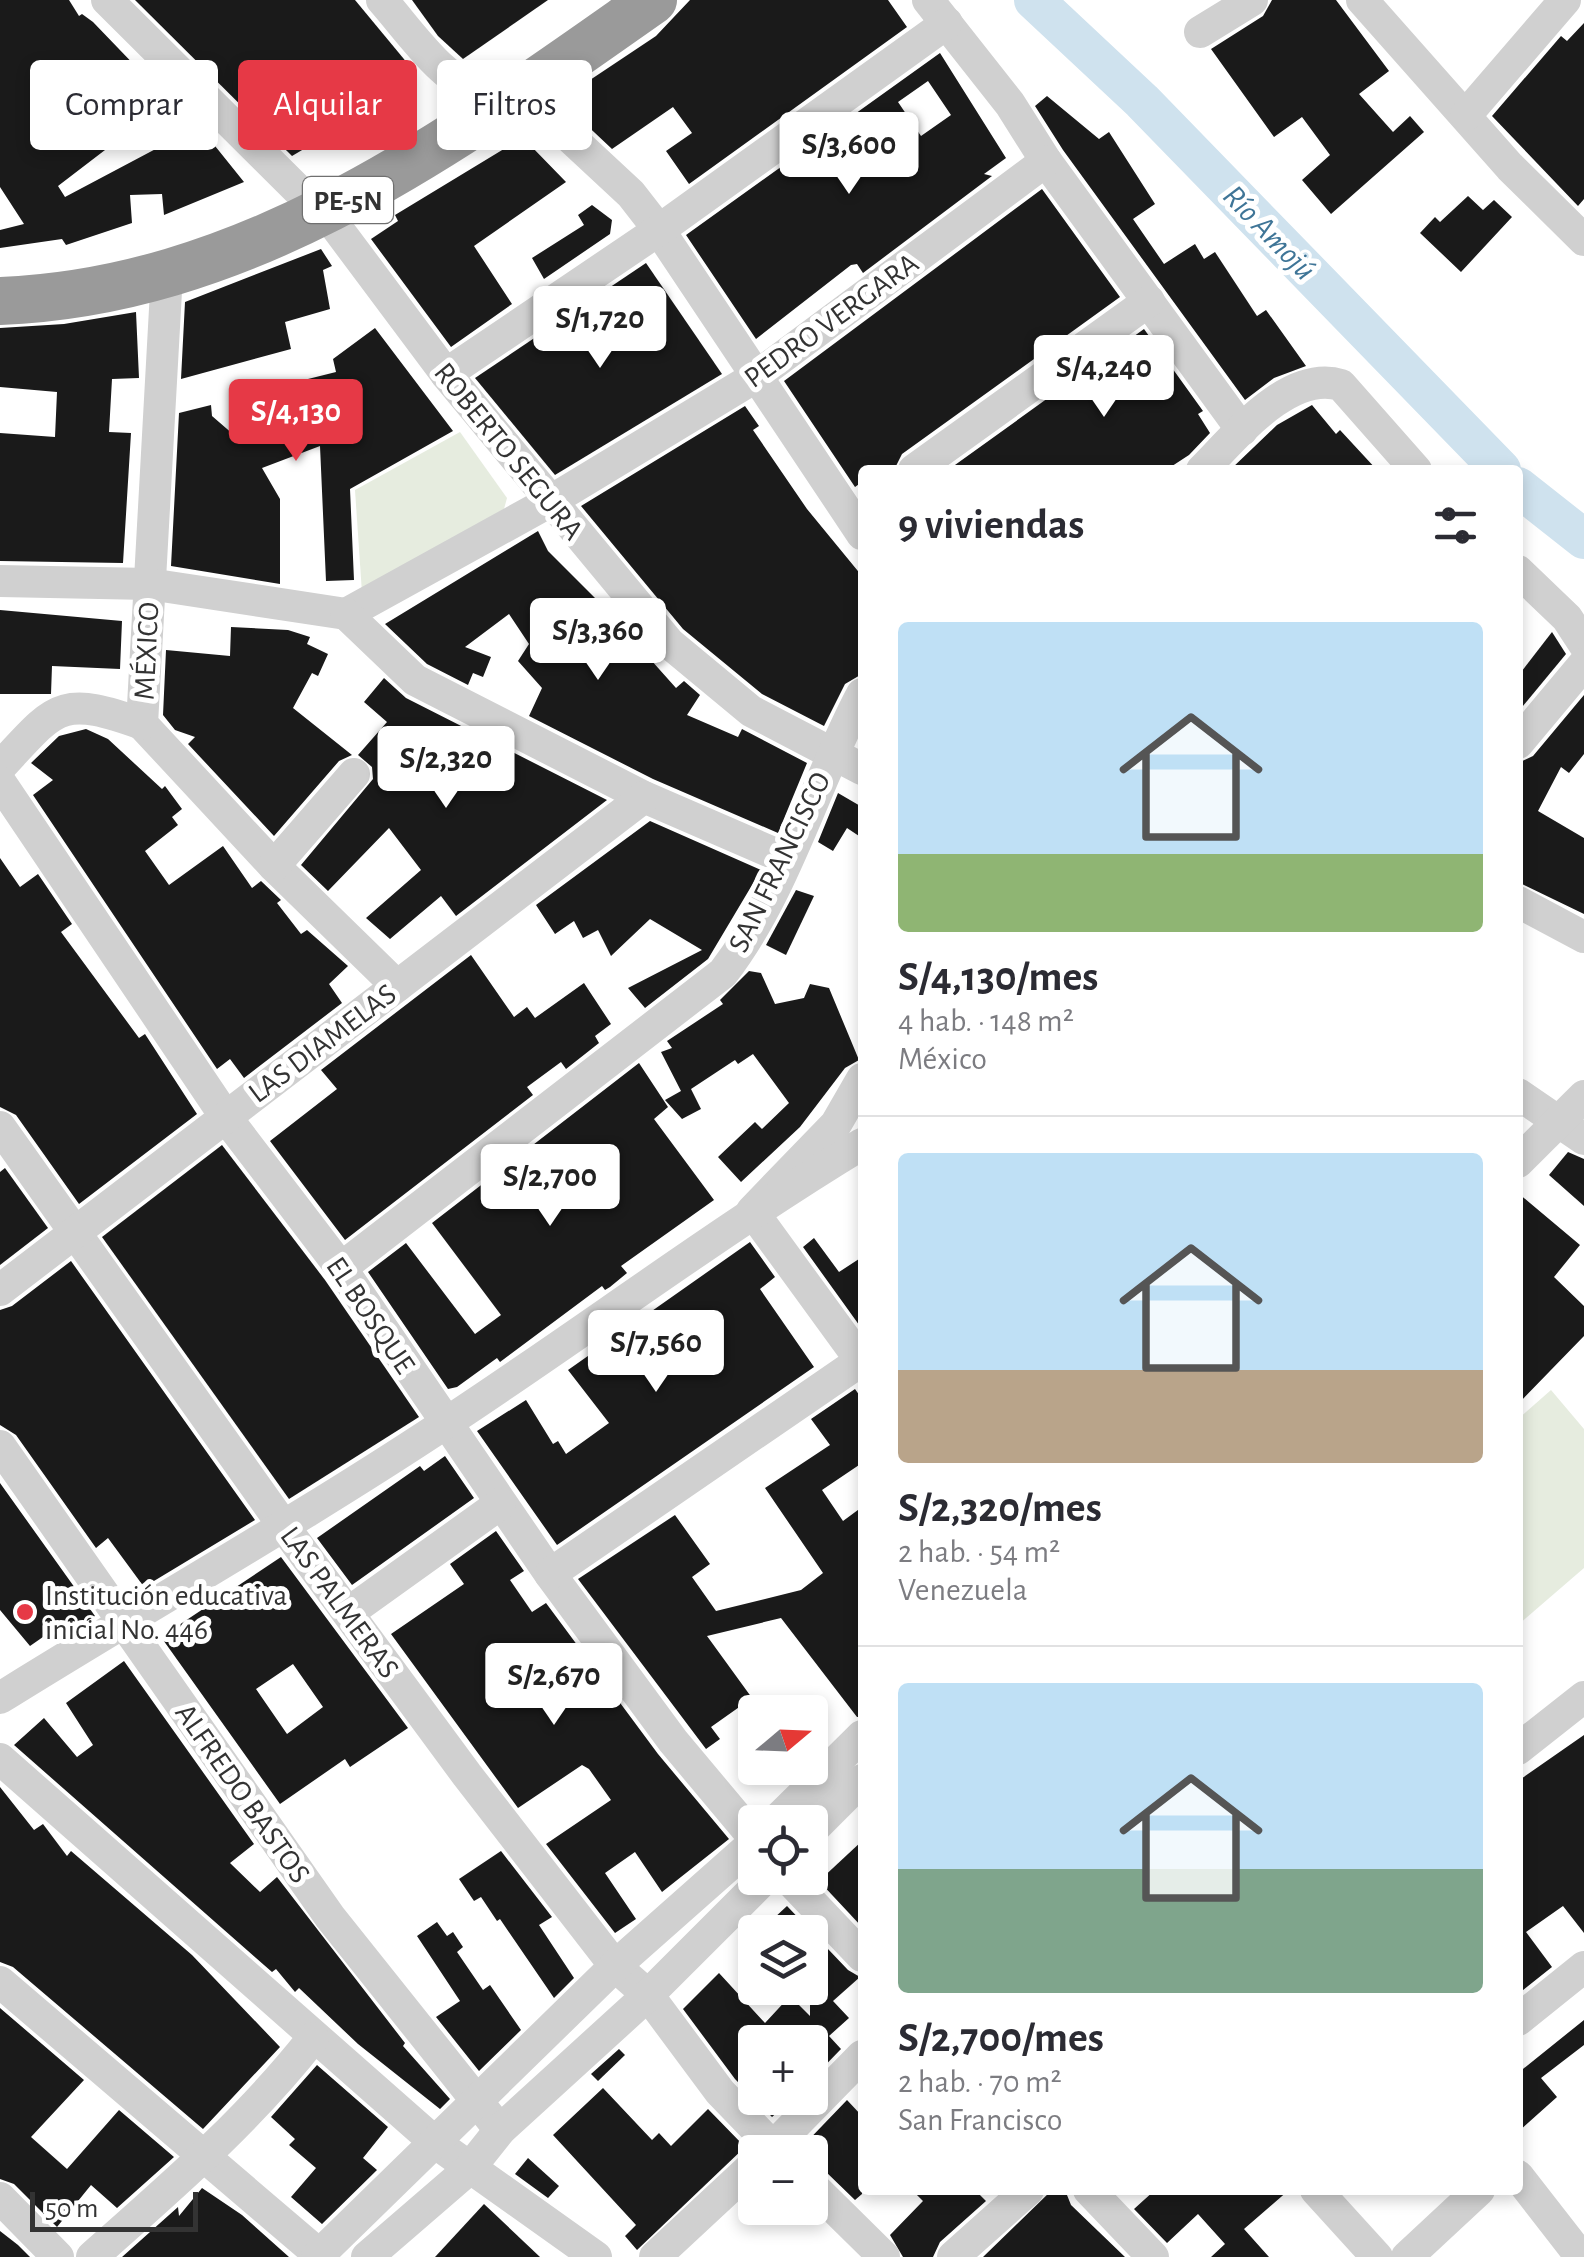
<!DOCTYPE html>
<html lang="es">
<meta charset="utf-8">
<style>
:root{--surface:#fff;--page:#f7f7f7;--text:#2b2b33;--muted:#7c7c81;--line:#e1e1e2;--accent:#e63946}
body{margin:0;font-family:"Alegreya Sans",sans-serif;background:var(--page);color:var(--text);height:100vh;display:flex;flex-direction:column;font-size:38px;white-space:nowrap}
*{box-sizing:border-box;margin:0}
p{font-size:32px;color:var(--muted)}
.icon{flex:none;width:55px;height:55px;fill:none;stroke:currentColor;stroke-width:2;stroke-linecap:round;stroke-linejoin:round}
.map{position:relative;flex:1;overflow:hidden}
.sheet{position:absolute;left:858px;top:465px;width:665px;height:1730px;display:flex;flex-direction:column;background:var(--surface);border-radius:10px;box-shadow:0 5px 15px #0003}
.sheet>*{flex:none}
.banner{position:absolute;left:30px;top:60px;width:678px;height:90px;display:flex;gap:20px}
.needle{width:65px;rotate:71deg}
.controls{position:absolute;left:738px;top:1695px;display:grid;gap:20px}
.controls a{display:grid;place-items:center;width:90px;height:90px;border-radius:10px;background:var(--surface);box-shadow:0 5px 15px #0003;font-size:50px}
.scale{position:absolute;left:30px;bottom:25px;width:168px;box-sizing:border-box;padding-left:10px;border:5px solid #333;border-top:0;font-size:28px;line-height:35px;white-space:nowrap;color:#333;-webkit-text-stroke:8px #fff;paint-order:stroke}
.price{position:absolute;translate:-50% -85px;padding:0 22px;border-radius:10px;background:#fff;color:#222;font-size:32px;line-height:65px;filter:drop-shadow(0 2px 5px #0008)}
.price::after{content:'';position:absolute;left:50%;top:60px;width:30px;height:22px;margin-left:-15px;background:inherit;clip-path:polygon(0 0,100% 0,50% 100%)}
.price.selected{background:var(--accent);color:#fff}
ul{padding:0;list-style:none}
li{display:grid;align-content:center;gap:20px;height:530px;padding:0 40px}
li+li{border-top:2px solid var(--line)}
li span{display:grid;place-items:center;height:310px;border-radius:10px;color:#555}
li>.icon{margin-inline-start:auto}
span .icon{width:180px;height:180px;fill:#fffc;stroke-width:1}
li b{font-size:42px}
h2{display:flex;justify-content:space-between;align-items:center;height:120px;padding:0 40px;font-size:42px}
.pill{padding:0 35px;border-radius:10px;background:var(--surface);box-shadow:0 5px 15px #0003;font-size:35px;line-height:90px}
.pill.selected{background:var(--accent);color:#fff}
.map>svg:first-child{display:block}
.green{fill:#e6ecdf}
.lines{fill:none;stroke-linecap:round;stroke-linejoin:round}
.river{stroke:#cfe2ee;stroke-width:40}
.building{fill:#1a1a1a;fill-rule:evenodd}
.minor{stroke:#d0d0d0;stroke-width:32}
.highway{stroke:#9a9a9a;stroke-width:48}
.poi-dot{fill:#e63946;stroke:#fff;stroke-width:4}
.labels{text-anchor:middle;stroke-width:10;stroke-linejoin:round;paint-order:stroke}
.shield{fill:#fff;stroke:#707070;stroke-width:2.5}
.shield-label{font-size:28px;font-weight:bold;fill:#333}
.street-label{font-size:30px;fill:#333;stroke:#fff}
.poi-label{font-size:30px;fill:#333;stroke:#fff;text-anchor:start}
.water-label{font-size:32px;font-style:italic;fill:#3f7597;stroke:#fff}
</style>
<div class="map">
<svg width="1584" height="2257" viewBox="0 0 1584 2257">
<rect width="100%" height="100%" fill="#fff"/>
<g class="green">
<path d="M 460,432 L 507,498 L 504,509 L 362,593 L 355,490 Z"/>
<path d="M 1551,1390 L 1584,1429 L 1584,1568 L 1518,1625 L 1518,1419 Z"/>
</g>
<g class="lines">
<g class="river">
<path d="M 1034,0 L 1142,101 L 1501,470"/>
<path d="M 1518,487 L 1584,539"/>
</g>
</g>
<g class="building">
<path d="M 0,0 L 69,0 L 79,16 L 82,14 L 93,22 L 169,101 L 58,186 L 65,197 L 199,126 L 244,182 L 164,215 L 162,194 L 130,195 L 132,223 L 66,245 L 62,239 L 0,248 L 0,230 L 24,224 L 0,187 Z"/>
<path d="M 135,0 L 355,0 L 413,70 L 412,85 L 292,156 Z"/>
<path d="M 412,0 L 548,0 L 463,59 L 438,36 Z"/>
<path d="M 690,0 L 888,0 L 907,27 L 689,184 L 666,151 L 692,133 L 673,107 L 612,149 L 560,100 L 656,36 Z"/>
<path d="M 1272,0 L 1336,0 L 1389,71 L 1359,94 L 1393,132 L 1410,116 L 1424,132 L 1331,214 L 1302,180 L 1330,155 L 1302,117 L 1274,137 L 1211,49 L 1263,16 Z"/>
<path d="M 1584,23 L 1584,199 L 1578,206 L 1492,116 L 1561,36 L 1567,41 Z"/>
<path d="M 940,53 L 1006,158 L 984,174 L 992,176 L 863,273 L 857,264 L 851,265 L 756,339 L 686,235 ZM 928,81 L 951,115 L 921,136 L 898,102 Z"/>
<path d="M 1047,96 L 1099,139 L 1109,132 L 1155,204 L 1133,219 L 1164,264 L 1195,244 L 1204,259 L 1215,252 L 1257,316 L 1266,310 L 1306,366 L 1274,378 L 1245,400 L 1063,150 L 1035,106 Z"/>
<path d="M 517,141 L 531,146 L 566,182 L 474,246 L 512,304 L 451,347 L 371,239 L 398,221 L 395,215 Z"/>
<path d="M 1042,189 L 1120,297 L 902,454 L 894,470 L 862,470 L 862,482 L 855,487 L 784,381 Z"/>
<path d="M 1468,196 L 1483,210 L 1494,200 L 1512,217 L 1461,272 L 1420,233 L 1435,217 L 1440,222 Z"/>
<path d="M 592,205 L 612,220 L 610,234 L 544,279 L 532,258 L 584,225 L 578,215 Z"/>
<path d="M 321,249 L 332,266 L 323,270 L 330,309 L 285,322 L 291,349 L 181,379 L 185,302 Z"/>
<path d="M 646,263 L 722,374 L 555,475 L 475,378 Z"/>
<path d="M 136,312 L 139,378 L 112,379 L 109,432 L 131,433 L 123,563 L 0,561 L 0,433 L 55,437 L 57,392 L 0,387 L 0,328 L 64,324 Z"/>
<path d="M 375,328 L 453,431 L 350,489 L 354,580 L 326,581 L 320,446 L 262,468 L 280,499 L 280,584 L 171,566 L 179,413 L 211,405 L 212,416 L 234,435 L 265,421 L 267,426 L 311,407 L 304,380 L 336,372 L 333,359 Z"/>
<path d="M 1144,329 L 1203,411 L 1198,414 L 1210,433 L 1189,455 L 1166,470 L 948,470 Z"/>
<path d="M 1312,405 L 1336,434 L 1340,430 L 1377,470 L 1230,470 L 1277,425 Z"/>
<path d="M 745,406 L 759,426 L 753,430 L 807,509 L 862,576 L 862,674 L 845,684 L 824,726 L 762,694 L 683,629 L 581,506 Z"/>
<path d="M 538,531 L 548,551 L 610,613 L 603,629 L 651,660 L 676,688 L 684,681 L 700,695 L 687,715 L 738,737 L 742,729 L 807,763 L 778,833 L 653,779 L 529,716 L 542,688 L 518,661 L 529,644 L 509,614 L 465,647 L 491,657 L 483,677 L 473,673 L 468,685 L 427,664 L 385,624 Z"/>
<path d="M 0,610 L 122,621 L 120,669 L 52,666 L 51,694 L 0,694 Z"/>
<path d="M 231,627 L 288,630 L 310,637 L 307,644 L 328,654 L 318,676 L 312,673 L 293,708 L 352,755 L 339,761 L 274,836 L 188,744 L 195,737 L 175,730 L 163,715 L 166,650 L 230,656 Z"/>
<path d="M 1552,632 L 1566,654 L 1518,712 L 1518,676 Z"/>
<path d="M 384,678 L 406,698 L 607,800 L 456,916 L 441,896 L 390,939 L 366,918 L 421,870 L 389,828 L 328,891 L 301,865 L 373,779 L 372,767 L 358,755 L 387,722 L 364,702 ZM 461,732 L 495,760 L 466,789 L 442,756 Z"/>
<path d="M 1584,695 L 1584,754 L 1569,773 L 1561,767 L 1538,811 L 1584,838 L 1584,914 L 1518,882 L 1518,763 L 1533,756 Z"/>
<path d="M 86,729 L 108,739 L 162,789 L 165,786 L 182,809 L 172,817 L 178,825 L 145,851 L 169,885 L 223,846 L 252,888 L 261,881 L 281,900 L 277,903 L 301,934 L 307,930 L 348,966 L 329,984 L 342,1003 L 244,1078 L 230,1059 L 217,1069 L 33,795 L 53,780 L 31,763 L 59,736 Z"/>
<path d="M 838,793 L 862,807 L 862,838 L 847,828 L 833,851 L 818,842 Z"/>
<path d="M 650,821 L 761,870 L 708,959 L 645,1008 L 628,988 L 702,950 L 650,919 L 611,956 L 598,930 L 583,938 L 574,921 L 555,934 L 536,905 Z"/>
<path d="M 0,858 L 20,887 L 38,874 L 72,924 L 61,932 L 139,1038 L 145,1034 L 197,1114 L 79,1204 L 16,1115 L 0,1107 Z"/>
<path d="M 796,890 L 814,896 L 786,955 L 766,945 Z"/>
<path d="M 471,955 L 514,1017 L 527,1007 L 535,1018 L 584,983 L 611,1024 L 595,1036 L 599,1043 L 566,1069 L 561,1062 L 527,1087 L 533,1095 L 345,1240 L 270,1141 L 337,1089 L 321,1070 Z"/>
<path d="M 749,971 L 761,973 L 775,1004 L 804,998 L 810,984 L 829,988 L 859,1060 L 845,1068 L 800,1127 L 741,1182 L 718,1157 L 755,1122 L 762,1129 L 789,1103 L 753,1054 L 738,1064 L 735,1060 L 691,1089 L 701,1109 L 682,1119 L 665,1100 L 681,1091 L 661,1052 L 672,1048 L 667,1041 L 723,1004 L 720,1000 Z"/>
<path d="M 639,1063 L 668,1107 L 654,1119 L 714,1200 L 621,1266 L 627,1273 L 610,1287 L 605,1290 L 602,1286 L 500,1362 L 497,1358 L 457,1387 L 448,1389 L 368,1272 L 406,1243 L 475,1334 L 501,1315 L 432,1223 Z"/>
<path d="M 222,1145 L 325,1280 L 419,1417 L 289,1499 L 102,1237 Z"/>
<path d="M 1568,1152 L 1584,1159 L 1584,1206 L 1549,1175 Z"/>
<path d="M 5,1168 L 48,1228 L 0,1265 L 0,1172 Z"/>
<path d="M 1518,1193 L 1580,1245 L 1554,1277 L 1584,1306 L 1584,1336 L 1518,1404 Z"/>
<path d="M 814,1238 L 839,1272 L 862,1257 L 862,1329 L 803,1247 Z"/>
<path d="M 750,1242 L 775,1277 L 760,1289 L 814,1367 L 557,1545 L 477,1431 L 526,1400 L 553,1444 L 558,1441 L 566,1454 L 609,1423 L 568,1370 Z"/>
<path d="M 71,1261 L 255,1520 L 144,1587 L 108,1538 L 96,1548 L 16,1435 L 0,1425 L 0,1310 L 12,1306 Z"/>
<path d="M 855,1389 L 862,1399 L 862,1463 L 822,1490 L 843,1521 L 862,1507 L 862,1717 L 857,1717 L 781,1618 L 707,1636 L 752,1698 L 711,1727 L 720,1739 L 706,1749 L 578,1579 L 675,1515 L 710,1564 L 692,1577 L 716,1611 L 801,1590 L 823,1573 L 765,1488 L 830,1445 L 811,1419 Z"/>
<path d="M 445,1456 L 474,1498 L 352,1585 L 317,1538 L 420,1466 L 424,1471 Z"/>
<path d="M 0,1483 L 95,1616 L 58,1639 L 53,1630 L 30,1646 L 0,1610 Z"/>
<path d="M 496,1531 L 524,1571 L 510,1580 L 532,1612 L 546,1603 L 658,1754 L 729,1839 L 662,1892 L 635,1852 L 605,1873 L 636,1919 L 615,1933 L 546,1844 L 611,1800 L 589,1769 L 582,1765 L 518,1808 L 391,1634 L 464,1584 L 450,1564 Z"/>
<path d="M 281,1557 L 408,1728 L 350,1767 L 345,1759 L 280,1804 L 161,1637 ZM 293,1664 L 323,1707 L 287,1734 L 256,1689 Z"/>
<path d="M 124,1661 L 254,1844 L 230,1863 L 260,1892 L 277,1877 L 405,2043 L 403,2046 L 450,2099 L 440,2109 L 358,2044 L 299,1988 L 295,1992 L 276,1969 L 272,1972 L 14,1745 L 44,1718 L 77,1757 L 93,1745 L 66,1703 Z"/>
<path d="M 1584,1735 L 1584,1933 L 1563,1906 L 1526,1932 L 1552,1967 L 1518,1994 L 1518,1781 Z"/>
<path d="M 0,1787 L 34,1830 L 43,1824 L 67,1856 L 71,1851 L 192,1955 L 280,2047 L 203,2129 L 13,1967 L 0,1962 Z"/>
<path d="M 862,1841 L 862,1927 L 819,1881 Z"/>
<path d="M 501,1851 L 552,1917 L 539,1925 L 574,1978 L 554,1998 L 500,1919 L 497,1921 L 481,1897 L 474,1901 L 459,1879 Z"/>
<path d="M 787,1906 L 848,1970 L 860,1977 L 833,2001 L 849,2018 L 829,2036 L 841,2049 L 810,2081 L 810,2042 L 755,2042 L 755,2098 L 793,2098 L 772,2117 L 735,2079 L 683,2009 L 719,1973 L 765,2023 L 790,1996 L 810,2016 L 810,1932 L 759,1932 Z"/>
<path d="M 437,1922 L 447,1936 L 453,1932 L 463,1947 L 457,1952 L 483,1990 L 490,1985 L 521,2030 L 479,2071 L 436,2017 L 460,2001 L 417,1936 Z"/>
<path d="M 0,2008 L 84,2080 L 31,2137 L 67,2169 L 119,2110 L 174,2157 L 117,2208 L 91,2185 L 57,2227 L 14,2184 L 0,2179 Z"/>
<path d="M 1584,2020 L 1584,2045 L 1541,2078 L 1557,2097 L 1518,2132 L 1518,2073 Z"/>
<path d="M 619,2049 L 625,2055 L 598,2081 L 591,2074 Z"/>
<path d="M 317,2065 L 388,2127 L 363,2158 L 377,2170 L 322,2224 L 291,2197 L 316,2168 L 289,2145 L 295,2139 L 271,2117 Z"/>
<path d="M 603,2088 L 652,2140 L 659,2133 L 671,2146 L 708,2109 L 745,2147 L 637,2250 L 625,2236 L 636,2225 L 553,2135 Z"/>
<path d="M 847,2100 L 862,2116 L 862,2194 L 855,2200 L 824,2170 L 810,2165 L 810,2152 L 797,2152 Z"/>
<path d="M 528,2158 L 559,2186 L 548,2198 L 515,2174 Z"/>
<path d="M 202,2188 L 242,2215 L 289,2257 L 122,2257 L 178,2207 L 179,2216 Z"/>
<path d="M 912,2190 L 975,2190 L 986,2201 L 940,2242 L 933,2257 L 903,2257 L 890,2235 L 923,2201 Z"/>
<path d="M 1052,2190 L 1065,2190 L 1071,2205 L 1125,2257 L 983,2257 Z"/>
<path d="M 1155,2190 L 1289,2190 L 1244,2229 L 1269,2257 L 1211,2257 L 1225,2244 L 1198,2214 L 1167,2243 L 1134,2209 Z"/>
<path d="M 484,2204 L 540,2257 L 435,2257 Z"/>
<path d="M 0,2231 L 18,2245 L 30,2257 L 0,2257 Z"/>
</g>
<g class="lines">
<g class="minor">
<path d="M 107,0 L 303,195"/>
<path d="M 382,0 C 411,33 442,81 485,95 C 507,102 525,101 545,114 L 631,194 L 659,230 L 862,534"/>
<path d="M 928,0 L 1010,104 L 1046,161 L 1242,430"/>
<path d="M 1362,0 L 1510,167 L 1584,240"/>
<path d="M 1200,32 L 1252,0"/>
<path d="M 1466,115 L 1565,0"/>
<path d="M 325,212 L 446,374 L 669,643 L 751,711 L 862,769"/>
<path d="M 167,273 L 142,724 L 274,866 L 397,986"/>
<path d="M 446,374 L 659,230 L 947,23"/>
<path d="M 914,470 L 1149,301"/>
<path d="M 1202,470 C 1235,437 1289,369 1341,385 L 1416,470"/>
<path d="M 1518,571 L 1567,618 L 1584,644"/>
<path d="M 0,581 L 149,584 L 346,614"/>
<path d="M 346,614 L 549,502 L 757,376 L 1046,161"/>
<path d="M 346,614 L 415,680 L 644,797 L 787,859"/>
<path d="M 1518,743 L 1584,664"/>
<path d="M 0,767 C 56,707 59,694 142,724"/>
<path d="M 0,782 L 225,1116 L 341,1268 L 550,1574 L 673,1741 L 755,1839"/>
<path d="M 274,866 L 354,774"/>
<path d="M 1518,902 L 1584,937"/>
<path d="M 862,1079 L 836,1124 L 752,1211 L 862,1362"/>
<path d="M 1518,1094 L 1584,1139"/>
<path d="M 0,1127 L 285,1528 L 467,1775 L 615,1966 L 648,1995 L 720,2092 L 778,2152"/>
<path d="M 1518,1162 L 1584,1096"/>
<path d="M 341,1268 L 723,973 C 786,891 814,784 862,694"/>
<path d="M 0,1290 L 644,797"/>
<path d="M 0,1446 L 330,1917 L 500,2130"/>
<path d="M 550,1574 L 862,1360"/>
<path d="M 348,1613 L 500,1504"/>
<path d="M 0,1698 C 146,1607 296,1522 440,1427 C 582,1334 717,1232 862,1144"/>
<path d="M 1518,1749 L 1584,1697"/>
<path d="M 0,1759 L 437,2144 L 596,2257"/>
<path d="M 775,1822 L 862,1736"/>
<path d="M 810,1832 L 862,1780"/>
<path d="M 788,1878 L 862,1956"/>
<path d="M 0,1982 L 322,2257"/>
<path d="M 1518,2020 L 1584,1967"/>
<path d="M 768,2152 L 862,2056"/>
<path d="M 1518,2176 L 1581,2257"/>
<path d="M 810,2184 L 884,2257"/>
<path d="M 1089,2190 L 1153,2257"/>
<path d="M 1316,2190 L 1377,2257"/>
<path d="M 0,2198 L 58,2257"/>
<path d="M 92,2257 C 171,2187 248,2121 313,2038"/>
<path d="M 317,2257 L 615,1966 L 755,1842"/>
<path d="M 367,2257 L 469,2169 L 500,2130 L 648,1995 L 765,1878"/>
<path d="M 655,2257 L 755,2164"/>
<path d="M 953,2257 L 1028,2190"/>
<path d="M 1407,2257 L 1479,2190"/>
</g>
<path class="highway" d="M 0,301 C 252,291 455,139 653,0"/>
</g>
<circle class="poi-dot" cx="25" cy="1612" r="10"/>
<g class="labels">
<rect class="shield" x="303" y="177" width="90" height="46" rx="8"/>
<g class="shield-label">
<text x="348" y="210">PE-5N</text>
</g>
<g class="street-label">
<text transform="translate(831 320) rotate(-36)" y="10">PEDRO VERGARA</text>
<text transform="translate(509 451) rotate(51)" y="10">ROBERTO SEGURA</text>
<text transform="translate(146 651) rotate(-87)" y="10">MÉXICO</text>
<text transform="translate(779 862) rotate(-64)" y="10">SAN FRANCISCO</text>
<text transform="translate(322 1043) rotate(-37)" y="10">LAS DIAMELAS</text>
<text transform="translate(371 1315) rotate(56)" y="10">EL BOSQUE</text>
<text transform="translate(340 1602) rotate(54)" y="10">LAS PALMERAS</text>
<text transform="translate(243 1793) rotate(55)" y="10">ALFREDO BASTOS</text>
</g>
<g class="poi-label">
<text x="45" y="1605">Institución educativa<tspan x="45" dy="34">inicial No. 446</tspan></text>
</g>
<g class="water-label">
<text transform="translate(1270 232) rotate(46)" y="11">Río Amojú</text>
</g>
</g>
</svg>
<div class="controls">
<a><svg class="needle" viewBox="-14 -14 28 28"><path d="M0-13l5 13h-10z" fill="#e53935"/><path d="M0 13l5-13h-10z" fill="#7c7c81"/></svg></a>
<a><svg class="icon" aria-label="locate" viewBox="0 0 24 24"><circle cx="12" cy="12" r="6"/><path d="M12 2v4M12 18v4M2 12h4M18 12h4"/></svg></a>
<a><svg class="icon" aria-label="layers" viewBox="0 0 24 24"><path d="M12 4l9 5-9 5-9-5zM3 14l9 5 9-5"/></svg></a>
<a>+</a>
<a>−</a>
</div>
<div class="scale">50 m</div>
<b class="price" style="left:849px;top:197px">S/3,600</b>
<b class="price" style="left:600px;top:371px">S/1,720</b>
<b class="price" style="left:1104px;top:420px">S/4,240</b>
<b class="price selected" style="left:296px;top:464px">S/4,130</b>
<b class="price" style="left:598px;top:683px">S/3,360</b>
<b class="price" style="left:446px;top:811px">S/2,320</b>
<b class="price" style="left:550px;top:1229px">S/2,700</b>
<b class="price" style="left:656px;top:1395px">S/7,560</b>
<b class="price" style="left:554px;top:1728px">S/2,670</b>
<div class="banner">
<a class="pill">Comprar</a>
<a class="pill selected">Alquilar</a>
<a class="pill">Filtros</a>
</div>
<section class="sheet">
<h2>9 viviendas<svg class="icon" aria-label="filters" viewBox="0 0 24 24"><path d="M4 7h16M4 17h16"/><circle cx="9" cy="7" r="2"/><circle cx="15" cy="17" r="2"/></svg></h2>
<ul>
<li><span style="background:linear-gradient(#bfe0f5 75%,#8fb573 0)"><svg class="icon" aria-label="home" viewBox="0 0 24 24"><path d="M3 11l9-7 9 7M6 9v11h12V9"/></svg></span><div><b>S/4,130/mes</b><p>4 hab. · 148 m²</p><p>México</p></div></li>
<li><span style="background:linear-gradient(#bfe0f5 70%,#b9a48a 0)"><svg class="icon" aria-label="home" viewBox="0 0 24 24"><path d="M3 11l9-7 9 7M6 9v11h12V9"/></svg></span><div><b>S/2,320/mes</b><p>2 hab. · 54 m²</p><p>Venezuela</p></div></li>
<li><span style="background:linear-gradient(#bfe0f5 60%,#7fa58c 0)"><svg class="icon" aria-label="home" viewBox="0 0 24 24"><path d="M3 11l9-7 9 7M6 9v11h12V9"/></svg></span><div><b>S/2,700/mes</b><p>2 hab. · 70 m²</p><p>San Francisco</p></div></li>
</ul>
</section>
</div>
